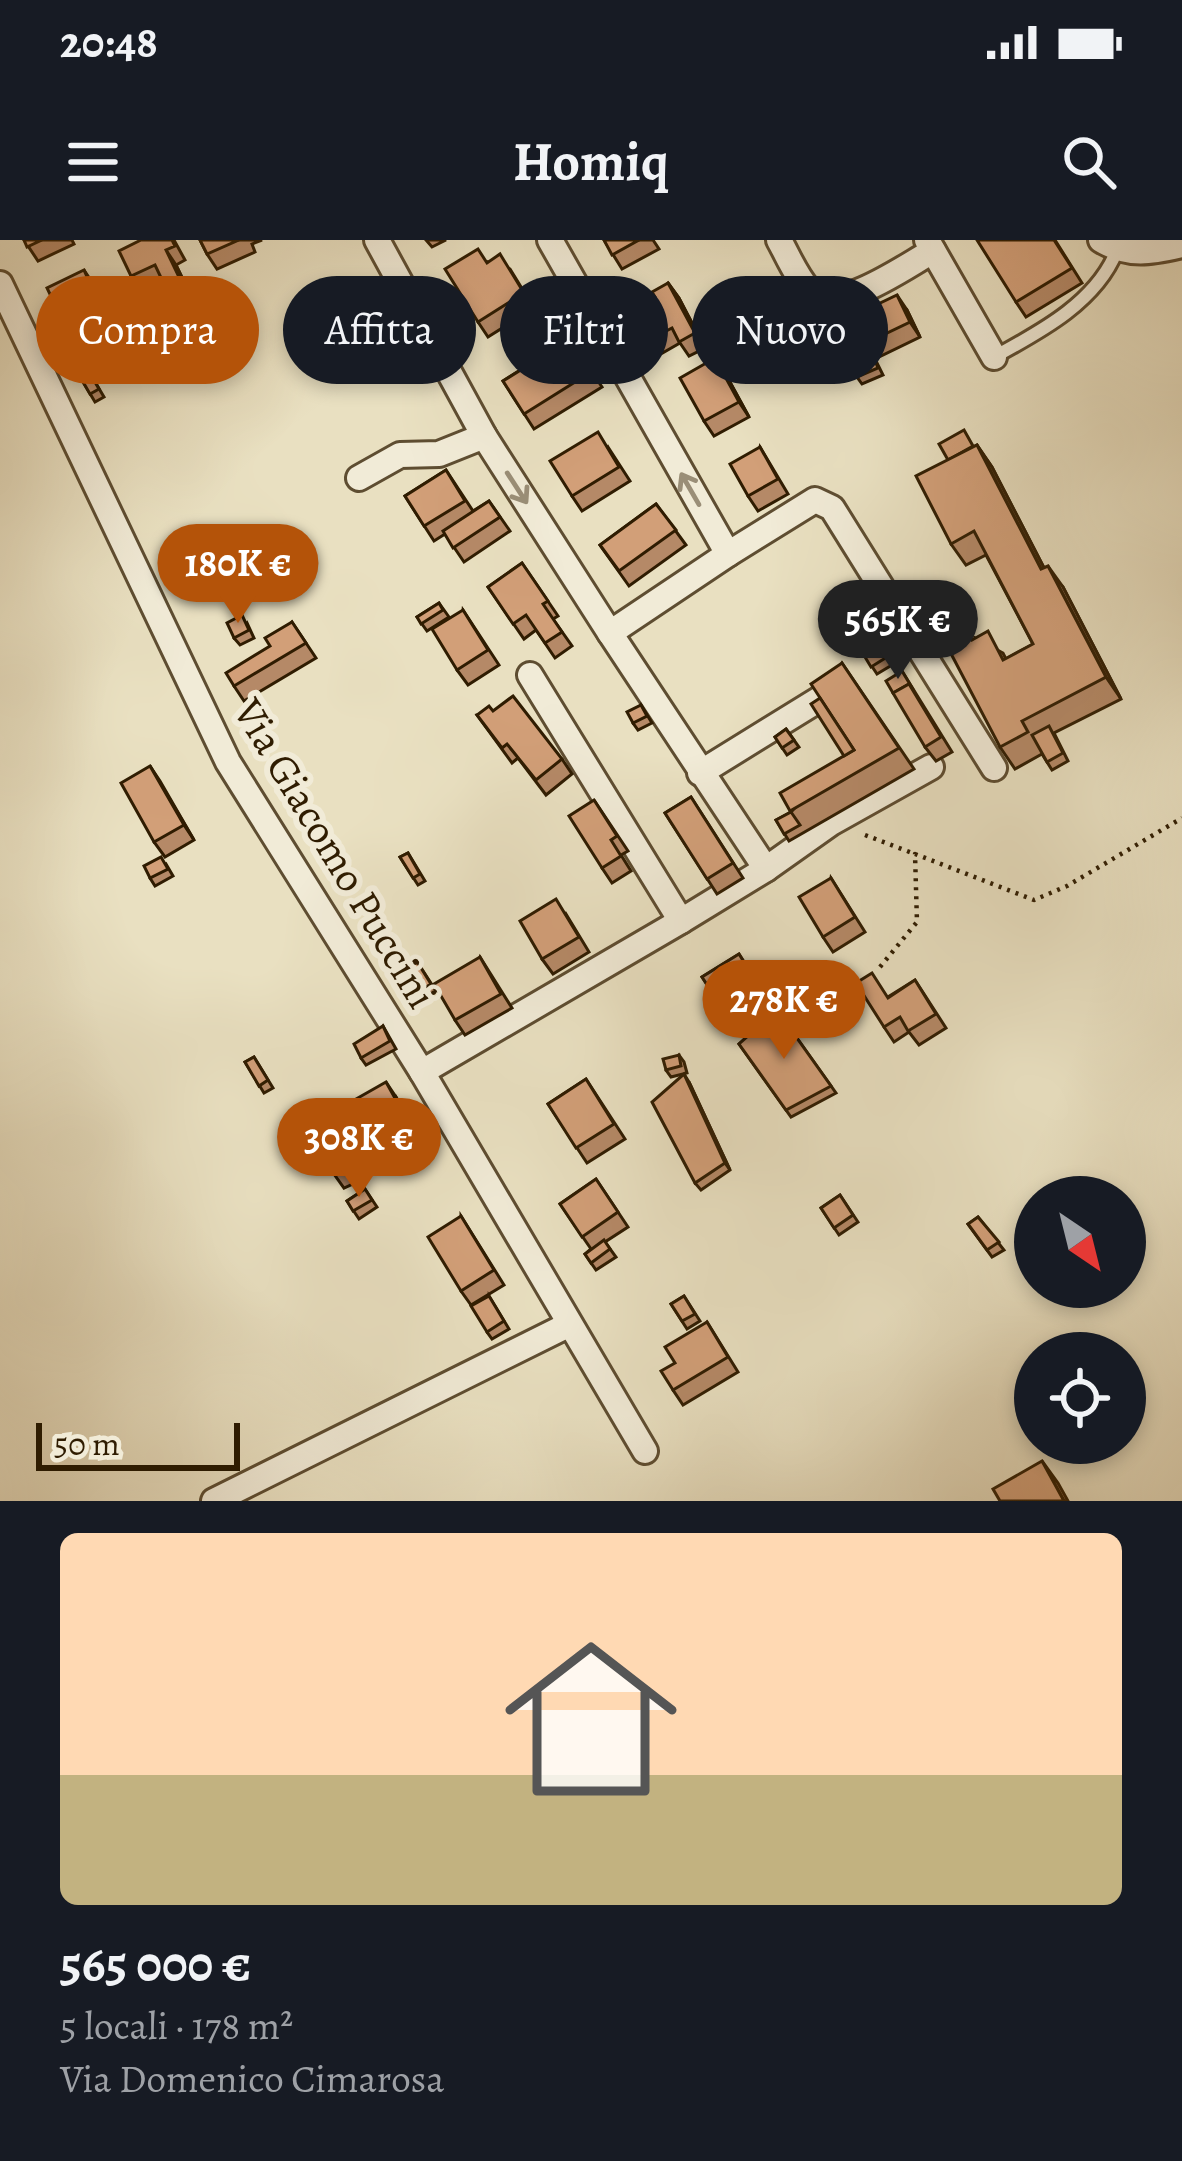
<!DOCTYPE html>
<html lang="it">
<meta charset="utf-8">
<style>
:root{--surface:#171b24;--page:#20242c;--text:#f1f3f6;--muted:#9ea1a6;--accent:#b45309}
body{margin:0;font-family:Alegreya,serif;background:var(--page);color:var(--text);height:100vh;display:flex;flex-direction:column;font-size:45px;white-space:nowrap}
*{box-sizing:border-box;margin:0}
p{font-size:39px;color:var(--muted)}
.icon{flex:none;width:66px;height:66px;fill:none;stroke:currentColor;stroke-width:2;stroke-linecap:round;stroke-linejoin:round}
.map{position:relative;height:1261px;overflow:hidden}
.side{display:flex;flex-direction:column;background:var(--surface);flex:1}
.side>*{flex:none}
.banner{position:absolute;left:36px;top:36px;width:1110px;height:108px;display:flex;gap:24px}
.needle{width:78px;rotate:145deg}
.buttons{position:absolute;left:1014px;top:936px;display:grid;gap:24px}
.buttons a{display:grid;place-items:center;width:132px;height:132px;border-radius:50%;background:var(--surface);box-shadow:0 6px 18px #0003;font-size:60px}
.scale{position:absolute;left:36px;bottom:30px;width:204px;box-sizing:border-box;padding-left:12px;border:6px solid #2f1c01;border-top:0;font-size:33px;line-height:42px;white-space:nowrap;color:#2f1c01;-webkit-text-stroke:9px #f1ebd7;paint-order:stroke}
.price{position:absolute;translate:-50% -102px;padding:0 27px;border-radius:42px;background:var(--accent);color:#fff;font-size:39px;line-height:78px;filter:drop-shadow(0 3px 6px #0008)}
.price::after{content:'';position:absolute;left:50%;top:72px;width:36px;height:27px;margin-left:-18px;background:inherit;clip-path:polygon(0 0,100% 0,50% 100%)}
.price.on{background:#222;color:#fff}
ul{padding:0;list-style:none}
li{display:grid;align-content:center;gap:24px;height:636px;padding:0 60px}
li span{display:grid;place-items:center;height:372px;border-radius:18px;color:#555}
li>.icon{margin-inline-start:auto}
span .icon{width:216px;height:216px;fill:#fffc;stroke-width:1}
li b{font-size:51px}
.chip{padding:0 42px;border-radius:54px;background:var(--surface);box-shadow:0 6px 18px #0003;font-size:42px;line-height:108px}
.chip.on{background:var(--accent);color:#fff}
.status{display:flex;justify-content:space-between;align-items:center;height:84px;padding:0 60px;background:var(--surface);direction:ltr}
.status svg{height:33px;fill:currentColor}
header{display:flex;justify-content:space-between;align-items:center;height:156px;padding:0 60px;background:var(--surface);font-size:54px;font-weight:700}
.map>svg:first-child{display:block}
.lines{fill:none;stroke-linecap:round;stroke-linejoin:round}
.lane-casing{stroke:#5e4d31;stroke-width:18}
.street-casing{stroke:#5e4d31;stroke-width:30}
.path{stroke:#2f1c01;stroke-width:4.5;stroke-dasharray:3 6;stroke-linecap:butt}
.lane{stroke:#f1ebd7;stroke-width:12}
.street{stroke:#f1ebd7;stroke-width:24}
.wall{fill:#b58967;stroke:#2f1c01;stroke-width:3}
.shaded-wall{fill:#936f54;stroke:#2f1c01;stroke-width:3}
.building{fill:#d29f78;stroke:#2f1c01;stroke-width:3}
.oneway{stroke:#9a8e77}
.labels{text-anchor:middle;stroke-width:12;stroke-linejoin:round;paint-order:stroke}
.street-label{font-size:42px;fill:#2f1c01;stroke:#f1ebd7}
</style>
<div class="status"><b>20:48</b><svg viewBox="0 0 49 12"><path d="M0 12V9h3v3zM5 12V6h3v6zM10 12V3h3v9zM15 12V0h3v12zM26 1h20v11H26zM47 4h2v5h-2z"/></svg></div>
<header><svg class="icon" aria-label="menu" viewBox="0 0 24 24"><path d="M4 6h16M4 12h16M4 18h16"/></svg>Homiq<svg class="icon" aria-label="search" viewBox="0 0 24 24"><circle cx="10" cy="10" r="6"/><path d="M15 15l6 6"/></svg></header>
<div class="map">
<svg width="1182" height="1261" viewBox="0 0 1182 1261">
<rect width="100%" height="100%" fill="#e9e0c1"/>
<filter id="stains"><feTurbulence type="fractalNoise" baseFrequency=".00167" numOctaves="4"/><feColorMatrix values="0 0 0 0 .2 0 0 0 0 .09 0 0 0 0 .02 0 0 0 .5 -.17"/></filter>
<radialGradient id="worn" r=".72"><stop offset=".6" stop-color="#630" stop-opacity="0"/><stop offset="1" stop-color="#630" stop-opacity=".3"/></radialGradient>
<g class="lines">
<defs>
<path id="lane" d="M 994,117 C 1040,92 1097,62 1117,10"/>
<g id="street">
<path d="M 377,0 L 484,196 L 610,393 L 728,314 L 550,0"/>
<path d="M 779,0 C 788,16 796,36 808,49 C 834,79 905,26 933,11"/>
<path d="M 927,0 L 994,117"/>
<path d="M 1101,0 C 1129,17 1152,12 1182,5"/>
<path d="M 0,44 L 228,522 L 422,832 L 645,1211"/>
<path d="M 359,238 L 400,215 L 439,214 L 484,196"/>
<path d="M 728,314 L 815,260 L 832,268 L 994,528"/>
<path d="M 610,393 L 766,629"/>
<path d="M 530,435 L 681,681"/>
<path d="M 700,533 L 836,449"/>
<path d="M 422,832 L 681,681 L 766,629 L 831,583 L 931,527"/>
<path d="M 214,1261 L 568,1085"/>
</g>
</defs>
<use href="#lane" class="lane-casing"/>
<use href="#street" class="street-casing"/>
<g class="path">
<path d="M 865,595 L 915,614"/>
<path d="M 880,727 L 917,682 L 915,614 L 1034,660 L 1067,646 L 1182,578"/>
</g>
<use href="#lane" class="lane"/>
<use href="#street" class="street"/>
</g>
<g class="wall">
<path d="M 24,0 L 72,0 L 74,4 L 38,21 Z"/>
<path d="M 174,0 L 185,20 L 176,25 L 189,52 L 174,59 L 163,41 L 142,51 L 131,36 Z"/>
<path d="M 200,0 L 262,0 L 252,4 L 255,12 L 217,29 L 207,14 Z"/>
<path d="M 426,0 L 446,0 L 432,7 Z"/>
<path d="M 604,0 L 653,0 L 659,9 L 622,29 Z"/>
<path d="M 1055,0 L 1082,43 L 1026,77 L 1016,62 Z"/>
<path d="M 488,22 L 510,29 L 534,68 L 488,97 L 478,82 Z"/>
<path d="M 668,43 L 679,58 L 705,108 L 689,116 L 680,103 L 659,115 L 649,100 L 655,57 Z"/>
<path d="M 94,45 L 104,66 L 112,62 L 130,91 L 92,109 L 76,84 L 69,88 L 59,73 Z"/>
<path d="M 188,55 L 198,71 L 140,99 L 135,92 Z"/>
<path d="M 907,70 L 920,97 L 875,119 L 883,135 L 862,144 L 857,137 L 872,119 L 862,105 Z"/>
<path d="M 570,99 L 602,147 L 534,189 L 503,141 Z"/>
<path d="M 88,130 L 104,157 L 95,162 L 79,135 Z"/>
<path d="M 725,133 L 749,177 L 714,196 L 704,181 Z"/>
<path d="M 977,205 L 992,227 L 1044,328 L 1063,347 L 1121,459 L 1054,493 L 1068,521 L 1052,530 L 1042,514 L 1015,529 L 1000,507 L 975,398 L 1003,413 L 1006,419 L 1033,404 L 986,315 L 966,325 L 951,304 L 975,206 Z"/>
<path d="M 608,207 L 630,241 L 582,271 L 572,256 Z"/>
<path d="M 760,207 L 788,254 L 758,271 L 748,256 Z"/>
<path d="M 446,230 L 473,271 L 489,261 L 510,291 L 464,322 L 445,294 L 434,301 L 405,256 Z"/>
<path d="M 656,264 L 686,305 L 629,346 L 600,305 Z"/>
<path d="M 522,323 L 558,376 L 553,379 L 572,406 L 555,418 L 536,390 L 524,399 L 488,347 Z"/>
<path d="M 439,363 L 449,377 L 427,391 L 417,377 Z"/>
<path d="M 463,370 L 499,425 L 468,445 L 457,430 Z"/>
<path d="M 292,382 L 316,418 L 244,461 L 234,446 Z"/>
<path d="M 247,383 L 254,398 L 240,405 L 234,398 Z"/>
<path d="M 872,392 L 892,425 L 877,434 L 856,402 Z"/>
<path d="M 842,423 L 914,529 L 789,601 L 776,580 L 791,572 L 844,516 L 820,458 Z"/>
<path d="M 902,431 L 952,512 L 936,521 L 925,507 Z"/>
<path d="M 641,465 L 652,483 L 638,490 L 633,483 Z"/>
<path d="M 493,471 L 562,519 L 572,534 L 546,555 L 518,518 L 512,523 L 477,475 Z"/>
<path d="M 786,489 L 799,507 L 787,515 L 775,497 Z"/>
<path d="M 150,526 L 194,600 L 165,617 L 154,602 Z"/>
<path d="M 691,557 L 743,638 L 717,654 L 665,573 Z"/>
<path d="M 594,560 L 628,611 L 621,615 L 631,631 L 612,643 L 602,628 Z"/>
<path d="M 408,613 L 425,641 L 418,645 L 400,617 Z"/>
<path d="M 166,624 L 173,636 L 155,646 L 150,638 Z"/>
<path d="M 831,638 L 865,692 L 833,712 L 823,697 Z"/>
<path d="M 566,674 L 589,712 L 553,734 L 542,719 Z"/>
<path d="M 739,714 L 767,758 L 731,781 L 702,737 Z"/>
<path d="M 480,717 L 512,768 L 465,795 L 455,780 Z"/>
<path d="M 416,720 L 436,751 L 426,757 L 406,725 Z"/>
<path d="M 915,740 L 946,788 L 919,805 L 909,792 L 894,802 L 884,787 L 888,757 Z"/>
<path d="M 777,770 L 836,853 L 791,877 L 739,804 Z"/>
<path d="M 383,786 L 396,809 L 366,825 L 361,818 Z"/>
<path d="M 679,815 L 684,822 L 687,833 L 671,837 L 666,830 Z"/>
<path d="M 254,817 L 273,848 L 264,853 L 245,822 Z"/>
<path d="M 586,839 L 625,899 L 587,923 L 548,864 Z"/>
<path d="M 689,842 L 730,930 L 701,950 L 695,943 Z"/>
<path d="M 396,857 L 416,892 L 378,913 L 368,898 Z"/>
<path d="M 337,886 L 363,927 L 352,933 L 357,942 L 344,948 L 334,934 Z"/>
<path d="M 596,939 L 628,987 L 605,1002 L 616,1017 L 596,1030 L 585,1014 L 591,1009 L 560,964 Z"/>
<path d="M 365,949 L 377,967 L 359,979 L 347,961 Z"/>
<path d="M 840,955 L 858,982 L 839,995 L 821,968 Z"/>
<path d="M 461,976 L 504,1045 L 471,1065 L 461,1051 Z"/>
<path d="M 978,977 L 1004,1010 L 992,1017 L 968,984 Z"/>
<path d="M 489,1056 L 509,1089 L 492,1099 L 487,1092 Z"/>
<path d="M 684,1056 L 700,1081 L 687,1089 L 671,1064 Z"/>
<path d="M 707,1082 L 738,1132 L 683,1165 L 673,1150 L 675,1123 Z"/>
</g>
<g class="shaded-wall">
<path d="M 166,10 L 176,25 L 189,52 L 179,37 Z"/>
<path d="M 84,30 L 94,45 L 112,82 L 101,67 Z"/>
<path d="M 668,43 L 679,58 L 705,108 L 695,93 Z"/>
<path d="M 897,55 L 907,70 L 920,97 L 910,82 Z"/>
<path d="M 715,118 L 725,133 L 749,177 L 739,162 Z"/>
<path d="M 977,205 L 992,227 L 1056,351 L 1041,329 Z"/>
<path d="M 1048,326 L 1063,347 L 1121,459 L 1106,437 Z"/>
<path d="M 150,526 L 160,541 L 194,600 L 184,585 Z"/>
<path d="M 684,834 L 689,842 L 730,930 L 725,923 Z"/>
<path d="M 386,842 L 396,857 L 416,892 L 406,878 Z"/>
<path d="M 1042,1221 L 1058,1243 L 1068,1261 L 1064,1261 Z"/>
</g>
<g class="building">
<path d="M 24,0 L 42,0 L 27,7 Z"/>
<path d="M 141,0 L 172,0 L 175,6 L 166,10 L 179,37 L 164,44 L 155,25 L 131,36 L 119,11 Z"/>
<path d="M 200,0 L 239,0 L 207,14 Z"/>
<path d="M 604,0 L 639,0 L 612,15 Z"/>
<path d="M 977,0 L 1054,0 L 1072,28 L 1016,62 Z"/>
<path d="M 478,9 L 487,23 L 500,14 L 524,53 L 478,82 L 445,29 Z"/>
<path d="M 84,30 L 101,67 L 112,62 L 119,77 L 81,95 L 69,69 L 59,73 L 47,48 Z"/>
<path d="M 668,43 L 695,93 L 679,102 L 672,88 L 649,100 L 632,69 L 655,57 L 652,52 Z"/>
<path d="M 188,55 L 193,63 L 135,92 L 131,83 Z"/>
<path d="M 897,55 L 910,82 L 862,105 L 849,78 Z"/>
<path d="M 570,99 L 591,132 L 524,174 L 503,141 Z"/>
<path d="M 715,118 L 739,162 L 704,181 L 680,138 Z"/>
<path d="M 874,118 L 878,128 L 857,137 L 852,126 Z"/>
<path d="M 88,130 L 99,149 L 90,154 L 79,135 Z"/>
<path d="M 964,190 L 973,206 L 948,220 L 939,204 Z"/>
<path d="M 598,192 L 619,227 L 572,256 L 550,221 Z"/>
<path d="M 977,205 L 1041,329 L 1048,326 L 1106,437 L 1022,481 L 1028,492 L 1000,507 L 937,387 L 959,375 L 972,400 L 988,391 L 1003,420 L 1033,404 L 974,291 L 951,304 L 916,236 Z"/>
<path d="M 760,207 L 778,239 L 748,256 L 730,224 Z"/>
<path d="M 446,230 L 465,261 L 424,286 L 405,256 Z"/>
<path d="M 489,261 L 500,277 L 453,308 L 443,291 Z"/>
<path d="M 656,264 L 676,290 L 619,331 L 600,305 Z"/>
<path d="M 522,323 L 548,361 L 543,364 L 562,392 L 545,403 L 526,375 L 513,384 L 488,347 Z"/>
<path d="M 439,363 L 443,370 L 421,384 L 417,377 Z"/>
<path d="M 463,370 L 488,410 L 457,430 L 432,389 Z"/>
<path d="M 242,375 L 249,390 L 234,398 L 227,383 Z"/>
<path d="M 292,382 L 306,403 L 234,446 L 226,433 L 270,406 L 265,398 Z"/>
<path d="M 872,392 L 887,417 L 871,427 L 856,402 Z"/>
<path d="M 842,423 L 899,508 L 790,571 L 780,553 L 854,510 L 811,444 Z"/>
<path d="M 902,431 L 914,451 L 909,444 L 893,453 L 886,441 Z"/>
<path d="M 909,444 L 941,497 L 925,507 L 893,453 Z"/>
<path d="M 513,456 L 562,519 L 536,540 L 507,504 L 502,508 L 477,475 L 489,466 L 493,471 Z"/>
<path d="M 820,458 L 854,510 L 844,516 L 811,464 Z"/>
<path d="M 641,465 L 647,476 L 633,483 L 627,472 Z"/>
<path d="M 1049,486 L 1063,513 L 1047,522 L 1032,495 Z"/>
<path d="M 786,489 L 794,500 L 782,508 L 775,497 Z"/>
<path d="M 150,526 L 184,585 L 154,602 L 121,543 Z"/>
<path d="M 691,557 L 733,623 L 707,639 L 665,573 Z"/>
<path d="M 594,560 L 617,596 L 611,600 L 621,616 L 602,628 L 569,576 Z"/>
<path d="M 791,572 L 800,585 L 784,594 L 776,580 Z"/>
<path d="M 408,613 L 420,634 L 413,638 L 400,617 Z"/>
<path d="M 161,617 L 168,629 L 150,638 L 144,626 Z"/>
<path d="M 831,638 L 855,677 L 823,697 L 799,657 Z"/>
<path d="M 556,659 L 579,697 L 542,719 L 520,681 Z"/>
<path d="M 739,714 L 757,743 L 721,766 L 702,737 Z"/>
<path d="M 480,717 L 501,754 L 455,780 L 434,744 Z"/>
<path d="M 416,720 L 431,744 L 421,750 L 406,725 Z"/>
<path d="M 872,733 L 888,758 L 915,740 L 936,774 L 908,791 L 900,777 L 884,787 L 856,743 Z"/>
<path d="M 777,770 L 831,846 L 786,870 L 739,804 Z"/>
<path d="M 383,786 L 390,801 L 361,818 L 354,804 Z"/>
<path d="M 679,815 L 681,826 L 666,830 L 663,819 Z"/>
<path d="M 254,817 L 268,840 L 259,846 L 245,822 Z"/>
<path d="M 684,834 L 725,923 L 695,943 L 652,862 Z"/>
<path d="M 586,839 L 614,884 L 576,908 L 548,864 Z"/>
<path d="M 386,842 L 406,878 L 368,898 L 349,863 Z"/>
<path d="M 337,886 L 352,913 L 342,919 L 346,927 L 334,934 L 315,900 Z"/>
<path d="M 596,939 L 618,972 L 582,997 L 560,964 Z"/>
<path d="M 365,949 L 372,960 L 353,971 L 347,961 Z"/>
<path d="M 840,955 L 853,975 L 834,988 L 821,968 Z"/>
<path d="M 461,976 L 494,1030 L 461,1051 L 428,997 Z"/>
<path d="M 978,977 L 999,1002 L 987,1010 L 968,984 Z"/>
<path d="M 604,1000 L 610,1009 L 591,1023 L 585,1014 Z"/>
<path d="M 489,1056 L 504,1081 L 487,1092 L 471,1066 Z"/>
<path d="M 684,1056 L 695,1074 L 682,1081 L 671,1064 Z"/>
<path d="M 707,1082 L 728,1117 L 673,1150 L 661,1131 L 675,1123 L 665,1107 Z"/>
<path d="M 1042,1221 L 1064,1261 L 1000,1261 L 993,1249 Z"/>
</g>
<defs><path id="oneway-shaft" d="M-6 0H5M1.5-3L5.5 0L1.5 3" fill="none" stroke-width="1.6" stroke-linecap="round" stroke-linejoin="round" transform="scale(3)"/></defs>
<g class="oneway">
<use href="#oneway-shaft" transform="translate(517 248) rotate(57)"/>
<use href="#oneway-shaft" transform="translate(690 249) rotate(-120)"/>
</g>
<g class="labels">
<g class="street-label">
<text transform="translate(336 613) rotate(59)" y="15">Via Giacomo Puccini</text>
</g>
</g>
<rect width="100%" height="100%" filter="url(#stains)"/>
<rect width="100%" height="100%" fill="url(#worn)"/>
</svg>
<div class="buttons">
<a><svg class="needle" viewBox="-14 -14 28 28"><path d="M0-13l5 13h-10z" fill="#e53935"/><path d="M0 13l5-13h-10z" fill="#9ea1a6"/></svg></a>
<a><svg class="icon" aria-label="locate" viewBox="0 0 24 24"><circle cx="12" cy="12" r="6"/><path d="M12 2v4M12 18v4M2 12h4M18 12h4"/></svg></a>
</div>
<div class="scale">50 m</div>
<b class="price" style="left:238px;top:386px">180K €</b>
<b class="price on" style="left:898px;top:442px">565K €</b>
<b class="price" style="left:784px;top:822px">278K €</b>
<b class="price" style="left:359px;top:960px">308K €</b>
<div class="banner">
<a class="chip on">Compra</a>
<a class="chip">Affitta</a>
<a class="chip">Filtri</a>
<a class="chip">Nuovo</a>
</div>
</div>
<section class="side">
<ul>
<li><span style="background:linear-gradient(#ffd9b3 65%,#c2b280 0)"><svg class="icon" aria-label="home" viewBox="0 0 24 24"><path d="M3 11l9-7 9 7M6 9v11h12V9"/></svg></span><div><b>565 000 €</b><p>5 locali · 178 m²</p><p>Via Domenico Cimarosa</p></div></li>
</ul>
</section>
